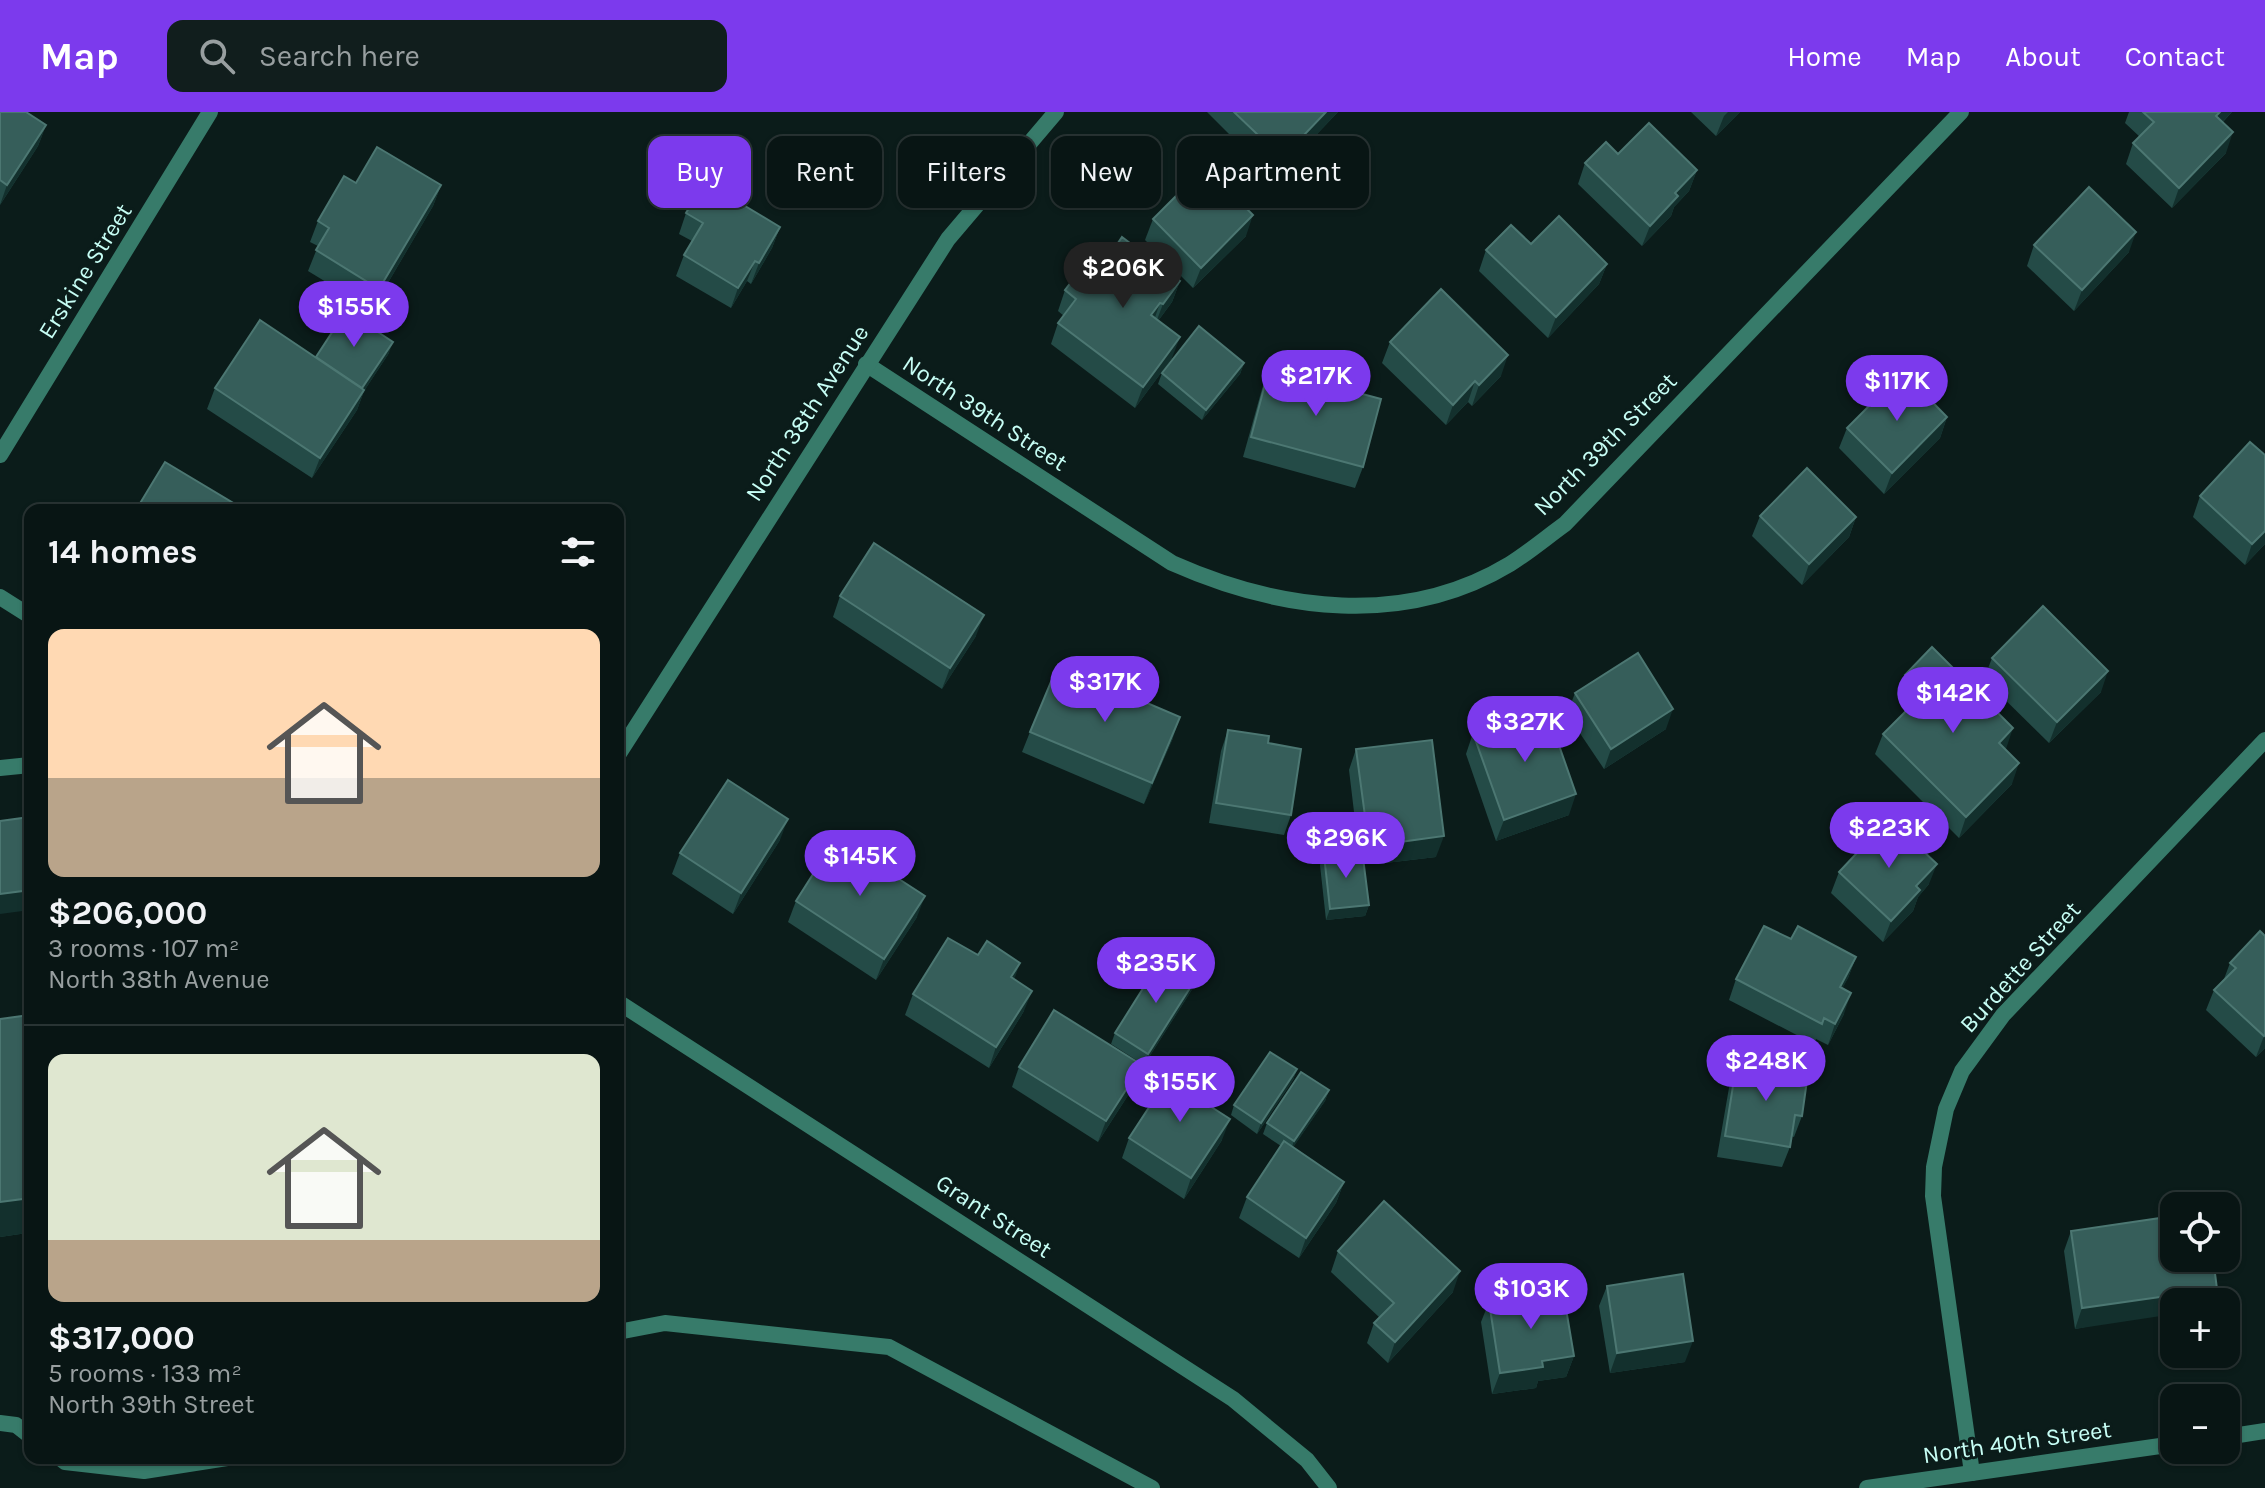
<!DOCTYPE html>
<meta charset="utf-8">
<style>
:root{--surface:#081514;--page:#111e1d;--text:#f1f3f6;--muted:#989fa0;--line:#293434;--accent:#7c3aed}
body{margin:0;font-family:Karla,sans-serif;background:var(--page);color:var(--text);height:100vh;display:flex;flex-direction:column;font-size:30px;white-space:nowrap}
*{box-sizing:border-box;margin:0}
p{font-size:26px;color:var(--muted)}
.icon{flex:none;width:44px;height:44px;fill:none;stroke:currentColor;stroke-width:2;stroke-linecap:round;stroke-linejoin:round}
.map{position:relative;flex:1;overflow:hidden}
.side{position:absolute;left:24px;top:392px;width:600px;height:960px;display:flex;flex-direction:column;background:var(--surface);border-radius:16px;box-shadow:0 2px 6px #0004,0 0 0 2px var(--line)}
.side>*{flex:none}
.guide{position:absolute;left:648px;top:24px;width:760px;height:72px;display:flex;gap:16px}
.tools{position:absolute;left:2160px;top:1080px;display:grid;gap:16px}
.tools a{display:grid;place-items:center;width:80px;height:80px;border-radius:16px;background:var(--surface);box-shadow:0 2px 6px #0004,0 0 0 2px var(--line);font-size:40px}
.price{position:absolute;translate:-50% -68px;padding:0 18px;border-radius:28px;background:var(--accent);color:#fff;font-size:26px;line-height:52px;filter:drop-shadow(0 2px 4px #0008)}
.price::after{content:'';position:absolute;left:50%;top:48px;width:24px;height:18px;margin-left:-12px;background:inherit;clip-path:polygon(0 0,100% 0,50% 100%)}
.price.active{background:#222;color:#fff}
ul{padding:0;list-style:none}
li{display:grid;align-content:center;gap:16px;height:424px;padding:0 24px}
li+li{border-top:2px solid var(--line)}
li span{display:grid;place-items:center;height:248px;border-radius:16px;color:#555}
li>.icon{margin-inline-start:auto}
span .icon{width:144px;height:144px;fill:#fffc;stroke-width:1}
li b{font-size:34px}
h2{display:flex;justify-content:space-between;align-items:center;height:96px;padding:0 24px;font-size:34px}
.pill{padding:0 28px;border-radius:16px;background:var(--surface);box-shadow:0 2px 6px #0004,0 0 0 2px var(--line);font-size:28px;line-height:72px}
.pill.active{background:var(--accent);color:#fff}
header{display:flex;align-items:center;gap:48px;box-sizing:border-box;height:112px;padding:0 40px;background:var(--accent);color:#fff}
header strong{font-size:38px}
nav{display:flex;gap:44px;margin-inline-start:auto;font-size:28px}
.search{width:560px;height:72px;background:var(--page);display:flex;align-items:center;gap:20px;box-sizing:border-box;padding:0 28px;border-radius:16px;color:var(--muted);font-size:30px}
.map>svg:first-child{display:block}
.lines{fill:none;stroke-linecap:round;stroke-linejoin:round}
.service{stroke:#377b6a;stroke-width:16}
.minor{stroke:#377b6a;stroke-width:16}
.tertiary{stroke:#377b6a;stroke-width:16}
.wall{fill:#244b47}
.shaded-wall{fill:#13302d}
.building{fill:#365e5a;stroke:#4c7772;stroke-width:2}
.labels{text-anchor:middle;stroke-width:6;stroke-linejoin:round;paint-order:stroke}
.street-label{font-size:24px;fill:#c7fef5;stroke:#0b1c1a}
</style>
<header>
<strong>Map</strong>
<div class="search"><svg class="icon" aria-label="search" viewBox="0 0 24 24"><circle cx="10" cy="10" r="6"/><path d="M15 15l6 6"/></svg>Search here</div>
<nav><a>Home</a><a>Map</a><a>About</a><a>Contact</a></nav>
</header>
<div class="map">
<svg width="2265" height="1376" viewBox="0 0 2265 1376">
<rect width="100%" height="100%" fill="#0b1c1a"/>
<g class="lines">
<g class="service">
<path d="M 0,656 L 30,653"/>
<path d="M 618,1220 L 665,1211 L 889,1235 L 1152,1376"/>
<path d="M 0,1311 L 16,1313 L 30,1324"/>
<path d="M 60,1346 L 65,1350 L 144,1359 L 227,1346"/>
</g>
<g class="minor">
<path d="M 866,252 L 1172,451 C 1280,499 1404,516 1510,452 C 1529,440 1547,425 1565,412 L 1961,0"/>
<path d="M 0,343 L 210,0"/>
<path d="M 0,485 L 30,504"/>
<path d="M 618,643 L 948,127 L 1056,0"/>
<path d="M 618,890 L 1233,1287 L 1307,1348 L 1329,1376"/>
<path d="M 1972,1361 L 1933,1084 L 1934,1055 L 1946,997 L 1962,959 L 2003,903 L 2265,628"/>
</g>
<g class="tertiary">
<path d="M 2226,1325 L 2265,1319"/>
<path d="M 1867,1376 L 2174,1332"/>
</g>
</g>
<g class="wall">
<path d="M 0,0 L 46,13 L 38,34 L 0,93 Z"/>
<path d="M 1207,0 L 1338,0 L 1274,67 Z"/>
<path d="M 1691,0 L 1740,0 L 1716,24 Z"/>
<path d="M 2129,0 L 2232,0 L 2223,10 L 2226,41 L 2172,96 L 2126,52 L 2133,31 L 2140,25 L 2125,11 Z"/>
<path d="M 1618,42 L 1697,58 L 1689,79 L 1674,95 L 1671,104 L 1642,134 L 1578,72 L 1585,51 Z"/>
<path d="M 356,71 L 441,73 L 433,94 L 372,198 L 308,159 L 318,134 L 310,130 L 318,109 Z"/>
<path d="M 686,101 L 780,115 L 772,136 L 751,172 L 747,169 L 731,196 L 676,164 L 684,143 L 692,129 L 679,122 Z"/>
<path d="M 1153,107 L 1246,124 L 1193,176 L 1145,128 Z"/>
<path d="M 1531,132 L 1607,152 L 1599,172 L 1548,226 L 1479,159 L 1486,138 Z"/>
<path d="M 2034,133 L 2129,140 L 2074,199 L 2027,154 Z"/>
<path d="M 1180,169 L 1172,190 L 1158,209 L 1172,246 L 1135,296 L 1051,232 L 1058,211 L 1064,204 L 1058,199 L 1065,178 Z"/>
<path d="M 1390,230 L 1501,264 L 1472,294 L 1468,290 L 1446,313 L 1382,251 Z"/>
<path d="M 389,241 L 364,279 L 357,298 L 312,366 L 207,297 L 215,276 L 316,245 Z"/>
<path d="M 1244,251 L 1240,262 L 1202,308 L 1158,272 L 1162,261 Z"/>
<path d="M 1269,257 L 1363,355 L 1355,376 L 1243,345 L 1262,277 Z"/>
<path d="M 1947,305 L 1940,326 L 1884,382 L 1839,336 L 1847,316 Z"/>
<path d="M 2265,343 L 2265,432 L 2245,453 L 2193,405 L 2200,384 Z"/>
<path d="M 1760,404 L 1856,405 L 1849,425 L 1802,473 L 1752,424 Z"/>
<path d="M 840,484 L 976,524 L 942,577 L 833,505 Z"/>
<path d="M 1992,546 L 2101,580 L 2049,631 L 1984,567 Z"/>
<path d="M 1905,563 L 2006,638 L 2012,672 L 1959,726 L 1875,642 L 1883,622 L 1909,595 L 1897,583 Z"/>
<path d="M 1575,581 L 1666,617 L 1604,657 L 1567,602 Z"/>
<path d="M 1228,618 L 1268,631 L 1291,703 L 1284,723 L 1209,711 L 1221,639 Z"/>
<path d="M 1030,620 L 1173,626 L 1144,692 L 1022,640 Z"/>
<path d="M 1473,621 L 1569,703 L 1496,729 L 1466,642 Z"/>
<path d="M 1356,637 L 1436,745 L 1377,752 L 1374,722 L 1357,725 L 1349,658 Z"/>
<path d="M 780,728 L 733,802 L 672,762 L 680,741 Z"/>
<path d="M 1324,743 L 1369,793 L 1365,804 L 1326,808 L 1320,753 Z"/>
<path d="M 1839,760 L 1929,772 L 1918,785 L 1913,799 L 1883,830 L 1831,781 Z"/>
<path d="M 796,789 L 917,805 L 876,868 L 788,810 Z"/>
<path d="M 2260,819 L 2265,936 L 2256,945 L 2206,898 L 2214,878 L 2224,867 L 2230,851 Z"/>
<path d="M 1791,827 L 1856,845 L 1848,866 L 1842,876 L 1844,902 L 1828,933 L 1816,927 L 1814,932 L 1729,888 L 1736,867 Z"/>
<path d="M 1014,867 L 1024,899 L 989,956 L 905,903 L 913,882 Z"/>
<path d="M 1193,876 L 1144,953 L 1111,932 L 1115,921 Z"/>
<path d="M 30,903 L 30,1140 L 27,1121 L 0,1125 L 0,907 Z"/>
<path d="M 1737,949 L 1802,1004 L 1794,1025 L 1791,1024 L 1790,1035 L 1782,1055 L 1717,1045 L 1730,970 Z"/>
<path d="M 1142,953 L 1134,974 L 1098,1030 L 1012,975 L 1019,955 Z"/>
<path d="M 1297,957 L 1293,968 L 1257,1022 L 1231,1003 L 1234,993 Z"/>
<path d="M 1207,975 L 1202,989 L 1222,1028 L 1184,1087 L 1122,1046 L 1129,1026 Z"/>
<path d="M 1329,978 L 1325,989 L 1293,1035 L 1344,1070 L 1336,1091 L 1299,1146 L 1239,1106 L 1247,1085 L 1281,1034 L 1263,1022 L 1267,1011 Z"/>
<path d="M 2071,1119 L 2212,1190 L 2075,1217 L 2064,1139 Z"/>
<path d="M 1338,1139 L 1453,1180 L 1388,1251 L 1367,1231 L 1374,1211 L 1379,1205 L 1331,1160 Z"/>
<path d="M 1607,1174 L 1685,1250 L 1610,1261 L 1599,1194 Z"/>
<path d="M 1489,1190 L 1574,1244 L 1566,1265 L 1538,1269 L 1536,1276 L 1492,1282 L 1481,1210 Z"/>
</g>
<g class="shaded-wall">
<path d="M 1326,0 L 1338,0 L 1274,67 L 1282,46 Z"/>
<path d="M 1728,0 L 1740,0 L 1716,24 L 1724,4 Z"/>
<path d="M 2220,0 L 2232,0 L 2209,24 L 2216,4 Z"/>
<path d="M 46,13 L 38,34 L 0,93 L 7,73 Z"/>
<path d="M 2233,20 L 2226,41 L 2172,96 L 2179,76 Z"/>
<path d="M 1697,58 L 1689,79 L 1674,95 L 1671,104 L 1642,134 L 1650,114 L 1675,81 Z"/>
<path d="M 441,73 L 433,94 L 372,198 L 379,177 Z"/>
<path d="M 1253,103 L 1246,124 L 1193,176 L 1201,156 Z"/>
<path d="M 780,115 L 772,136 L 751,172 L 759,151 Z"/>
<path d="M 2136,120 L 2129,140 L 2074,199 L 2082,178 Z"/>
<path d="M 755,149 L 747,169 L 731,196 L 738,176 Z"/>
<path d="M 1607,152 L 1599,172 L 1548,226 L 1556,205 Z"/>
<path d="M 1180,169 L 1172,190 L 1155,213 L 1163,192 Z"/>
<path d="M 1160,191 L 1153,211 L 1151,203 Z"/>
<path d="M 1180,225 L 1172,246 L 1135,296 L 1143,275 Z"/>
<path d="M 393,230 L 389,241 L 364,279 L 357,298 L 312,366 L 320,346 L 361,278 Z"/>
<path d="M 1508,243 L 1501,264 L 1472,294 L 1479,273 Z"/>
<path d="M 1244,251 L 1240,262 L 1202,308 L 1206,298 Z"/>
<path d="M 1475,269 L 1468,290 L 1446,313 L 1453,293 Z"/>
<path d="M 1947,305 L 1940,326 L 1884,382 L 1892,361 Z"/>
<path d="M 1856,405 L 1849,425 L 1802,473 L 1809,452 Z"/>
<path d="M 2265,419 L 2265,432 L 2245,453 L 2252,432 Z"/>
<path d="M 984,503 L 976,524 L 942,577 L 950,556 Z"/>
<path d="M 2108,559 L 2101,580 L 2049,631 L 2057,610 Z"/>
<path d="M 1673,597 L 1666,617 L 1604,657 L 1611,637 Z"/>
<path d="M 1180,605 L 1173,626 L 1144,692 L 1152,671 Z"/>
<path d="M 2013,616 L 2006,637 L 1999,631 Z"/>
<path d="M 2019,651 L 2012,672 L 1959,726 L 1966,705 Z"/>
<path d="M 1576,682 L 1569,703 L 1496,729 L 1504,708 Z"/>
<path d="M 1382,702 L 1374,722 L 1357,725 L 1365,704 Z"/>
<path d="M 788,707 L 780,728 L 733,802 L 741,781 Z"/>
<path d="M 1444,724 L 1436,745 L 1377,752 L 1385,732 Z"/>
<path d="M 1937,752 L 1929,772 L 1918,785 L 1913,799 L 1883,830 L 1891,809 L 1916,774 Z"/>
<path d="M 30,778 L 30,798 L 0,802 L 0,782 Z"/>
<path d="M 925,784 L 917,805 L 876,868 L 884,847 Z"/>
<path d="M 1369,793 L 1365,804 L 1326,808 L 1330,797 Z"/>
<path d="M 1856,845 L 1848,866 L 1832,896 L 1840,875 Z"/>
<path d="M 1020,851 L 1013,871 L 1011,865 Z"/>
<path d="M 1197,865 L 1193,876 L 1144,953 L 1148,942 Z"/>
<path d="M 1032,879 L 1024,899 L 989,956 L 996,935 Z"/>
<path d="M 1851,881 L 1844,902 L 1828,933 L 1835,912 Z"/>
<path d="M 2265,923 L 2265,936 L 2256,945 L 2264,924 Z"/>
<path d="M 1142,953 L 1134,974 L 1098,1030 L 1106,1009 Z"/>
<path d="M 1297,957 L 1293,968 L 1257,1022 L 1261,1011 Z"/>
<path d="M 1329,978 L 1325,989 L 1290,1040 L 1294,1029 Z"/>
<path d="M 1230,1007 L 1222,1028 L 1184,1087 L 1191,1066 Z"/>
<path d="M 1344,1070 L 1336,1091 L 1299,1146 L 1306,1126 Z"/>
<path d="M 30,1086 L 30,1114 L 27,1121 L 0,1125 L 0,1090 Z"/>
<path d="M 1460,1159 L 1453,1180 L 1388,1251 L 1395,1230 Z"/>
<path d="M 2217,1177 L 2212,1190 L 2174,1190 L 2174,1202 L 2075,1217 L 2082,1196 Z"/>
<path d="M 1693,1229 L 1685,1250 L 1610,1261 L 1617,1241 Z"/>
<path d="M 1574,1244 L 1566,1265 L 1538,1269 L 1536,1276 L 1492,1282 L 1500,1261 L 1542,1249 Z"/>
</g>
<g class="building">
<path d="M 0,0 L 26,0 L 46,13 L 7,73 L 0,68 Z"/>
<path d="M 1234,0 L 1326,0 L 1282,46 Z"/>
<path d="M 2143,0 L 2220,0 L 2216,4 L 2233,20 L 2179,76 L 2133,31 L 2154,10 Z"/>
<path d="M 1649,11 L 1697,58 L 1675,81 L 1678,84 L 1650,114 L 1585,51 L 1606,30 L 1618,42 Z"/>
<path d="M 377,35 L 441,73 L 379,177 L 316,138 L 329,116 L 318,109 L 344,64 L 356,71 Z"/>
<path d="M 1205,55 L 1253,103 L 1201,156 L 1153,107 Z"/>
<path d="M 705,70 L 780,115 L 759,151 L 755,149 L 738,176 L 684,143 L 703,111 L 686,101 Z"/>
<path d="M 2089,75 L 2136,120 L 2082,178 L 2034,133 Z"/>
<path d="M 1559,104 L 1607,152 L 1556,205 L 1486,138 L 1511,113 L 1531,132 Z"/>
<path d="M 1122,125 L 1180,169 L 1163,192 L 1160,191 L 1151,203 L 1180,225 L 1143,275 L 1058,211 L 1076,187 L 1065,178 L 1094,140 L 1106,149 Z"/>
<path d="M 1441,177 L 1508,243 L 1479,273 L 1475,269 L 1453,293 L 1390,230 Z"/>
<path d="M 346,199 L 393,230 L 362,276 L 316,245 Z"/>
<path d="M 260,208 L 364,278 L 320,346 L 215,276 Z"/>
<path d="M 1199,214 L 1244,251 L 1206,298 L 1162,261 Z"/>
<path d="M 1269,257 L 1381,287 L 1363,355 L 1251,325 Z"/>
<path d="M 1903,260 L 1947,305 L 1892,361 L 1847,316 Z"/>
<path d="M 2250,330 L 2265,343 L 2265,419 L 2252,432 L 2200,384 Z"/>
<path d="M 165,350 L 245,398 L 136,398 Z"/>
<path d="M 1807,356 L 1856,405 L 1809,452 L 1760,404 Z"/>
<path d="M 874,431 L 984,503 L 950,556 L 840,484 Z"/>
<path d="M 2043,494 L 2108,559 L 2057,610 L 1992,546 Z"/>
<path d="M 1932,535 L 2013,616 L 1999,631 L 2019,651 L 1966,705 L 1883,622 L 1924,581 L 1905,563 Z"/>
<path d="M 1638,541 L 1673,597 L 1611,637 L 1575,581 Z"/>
<path d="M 1058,553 L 1180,605 L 1152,671 L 1030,620 Z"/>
<path d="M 1546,596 L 1576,682 L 1504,708 L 1473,621 Z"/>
<path d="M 1228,618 L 1269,624 L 1268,631 L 1301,637 L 1291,703 L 1216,691 Z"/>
<path d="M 1432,628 L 1444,724 L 1385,732 L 1382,702 L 1365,704 L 1356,637 Z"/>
<path d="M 728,668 L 788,707 L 741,781 L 680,741 Z"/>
<path d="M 30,705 L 30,778 L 0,782 L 0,709 Z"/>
<path d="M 1889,707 L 1937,752 L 1916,774 L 1920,778 L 1891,809 L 1839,760 Z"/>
<path d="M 836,726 L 925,784 L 884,847 L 796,789 Z"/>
<path d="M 1362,738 L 1369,793 L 1330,797 L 1324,743 Z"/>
<path d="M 1764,814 L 1791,827 L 1798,814 L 1856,845 L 1840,875 L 1851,881 L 1835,912 L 1824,906 L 1822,912 L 1736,867 Z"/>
<path d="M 2260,819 L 2265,824 L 2265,923 L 2264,924 L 2214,878 L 2236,856 L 2230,851 Z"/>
<path d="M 948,826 L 978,843 L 987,829 L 1020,851 L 1011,865 L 1032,879 L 996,935 L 913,882 Z"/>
<path d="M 1164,843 L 1197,865 L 1148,942 L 1115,921 Z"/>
<path d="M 1054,898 L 1142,953 L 1106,1009 L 1019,955 Z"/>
<path d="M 30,903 L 30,1086 L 0,1090 L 0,907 Z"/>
<path d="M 1270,940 L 1297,957 L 1261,1011 L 1234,993 Z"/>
<path d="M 1737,949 L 1808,961 L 1802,1004 L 1795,1003 L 1790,1035 L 1725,1024 Z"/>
<path d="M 1176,954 L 1207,975 L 1199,987 L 1230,1007 L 1191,1066 L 1129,1026 Z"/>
<path d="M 1301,960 L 1329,978 L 1294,1029 L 1267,1011 Z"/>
<path d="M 1284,1029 L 1344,1070 L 1306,1126 L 1247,1085 Z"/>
<path d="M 1384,1089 L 1460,1159 L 1395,1230 L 1374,1211 L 1394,1191 L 1338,1139 Z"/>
<path d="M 2174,1104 L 2174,1146 L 2213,1146 L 2217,1177 L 2082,1196 L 2071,1119 Z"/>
<path d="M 1683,1162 L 1693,1229 L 1617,1241 L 1607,1174 Z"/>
<path d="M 1563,1179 L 1574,1244 L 1542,1249 L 1543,1255 L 1500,1261 L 1489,1190 Z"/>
</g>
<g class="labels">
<g class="street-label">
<text transform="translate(85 159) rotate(-58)" y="8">Erskine Street</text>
<text transform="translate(807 301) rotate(-57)" y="8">North 38th Avenue</text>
<text transform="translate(985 301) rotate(33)" y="8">North 39th Street</text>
<text transform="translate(1605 332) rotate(-45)" y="8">North 39th Street</text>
<text transform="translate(2020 855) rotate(-48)" y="8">Burdette Street</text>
<text transform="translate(994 1104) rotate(33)" y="8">Grant Street</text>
<text transform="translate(2017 1330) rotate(-8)" y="8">North 40th Street</text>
</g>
</g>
</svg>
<div class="tools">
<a><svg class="icon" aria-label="locate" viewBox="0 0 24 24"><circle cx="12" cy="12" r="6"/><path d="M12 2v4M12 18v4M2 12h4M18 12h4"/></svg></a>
<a>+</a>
<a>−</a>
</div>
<b class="price active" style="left:1123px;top:198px">$206K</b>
<b class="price" style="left:354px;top:237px">$155K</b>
<b class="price" style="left:1316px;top:306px">$217K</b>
<b class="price" style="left:1897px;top:311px">$117K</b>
<b class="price" style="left:1105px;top:612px">$317K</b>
<b class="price" style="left:1953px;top:623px">$142K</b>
<b class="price" style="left:1525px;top:652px">$327K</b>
<b class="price" style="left:1889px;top:758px">$223K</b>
<b class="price" style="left:1346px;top:768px">$296K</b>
<b class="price" style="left:860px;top:786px">$145K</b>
<b class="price" style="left:1156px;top:893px">$235K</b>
<b class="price" style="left:1766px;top:991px">$248K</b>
<b class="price" style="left:1180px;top:1012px">$155K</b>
<b class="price" style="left:1531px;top:1219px">$103K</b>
<div class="guide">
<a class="pill active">Buy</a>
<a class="pill">Rent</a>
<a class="pill">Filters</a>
<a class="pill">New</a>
<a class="pill">Apartment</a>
</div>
<section class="side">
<h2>14 homes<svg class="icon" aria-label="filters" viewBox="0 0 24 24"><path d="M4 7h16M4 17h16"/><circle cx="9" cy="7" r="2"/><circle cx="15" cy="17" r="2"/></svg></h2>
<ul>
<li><span style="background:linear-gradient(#ffd9b3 60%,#b9a48a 0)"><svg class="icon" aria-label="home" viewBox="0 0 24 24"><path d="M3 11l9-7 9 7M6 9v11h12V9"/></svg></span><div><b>$206,000</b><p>3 rooms · 107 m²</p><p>North 38th Avenue</p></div></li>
<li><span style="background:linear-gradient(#dfe7d0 75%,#b9a48a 0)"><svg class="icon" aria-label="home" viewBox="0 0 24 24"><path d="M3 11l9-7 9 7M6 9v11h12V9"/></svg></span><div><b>$317,000</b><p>5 rooms · 133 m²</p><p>North 39th Street</p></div></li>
</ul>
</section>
</div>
